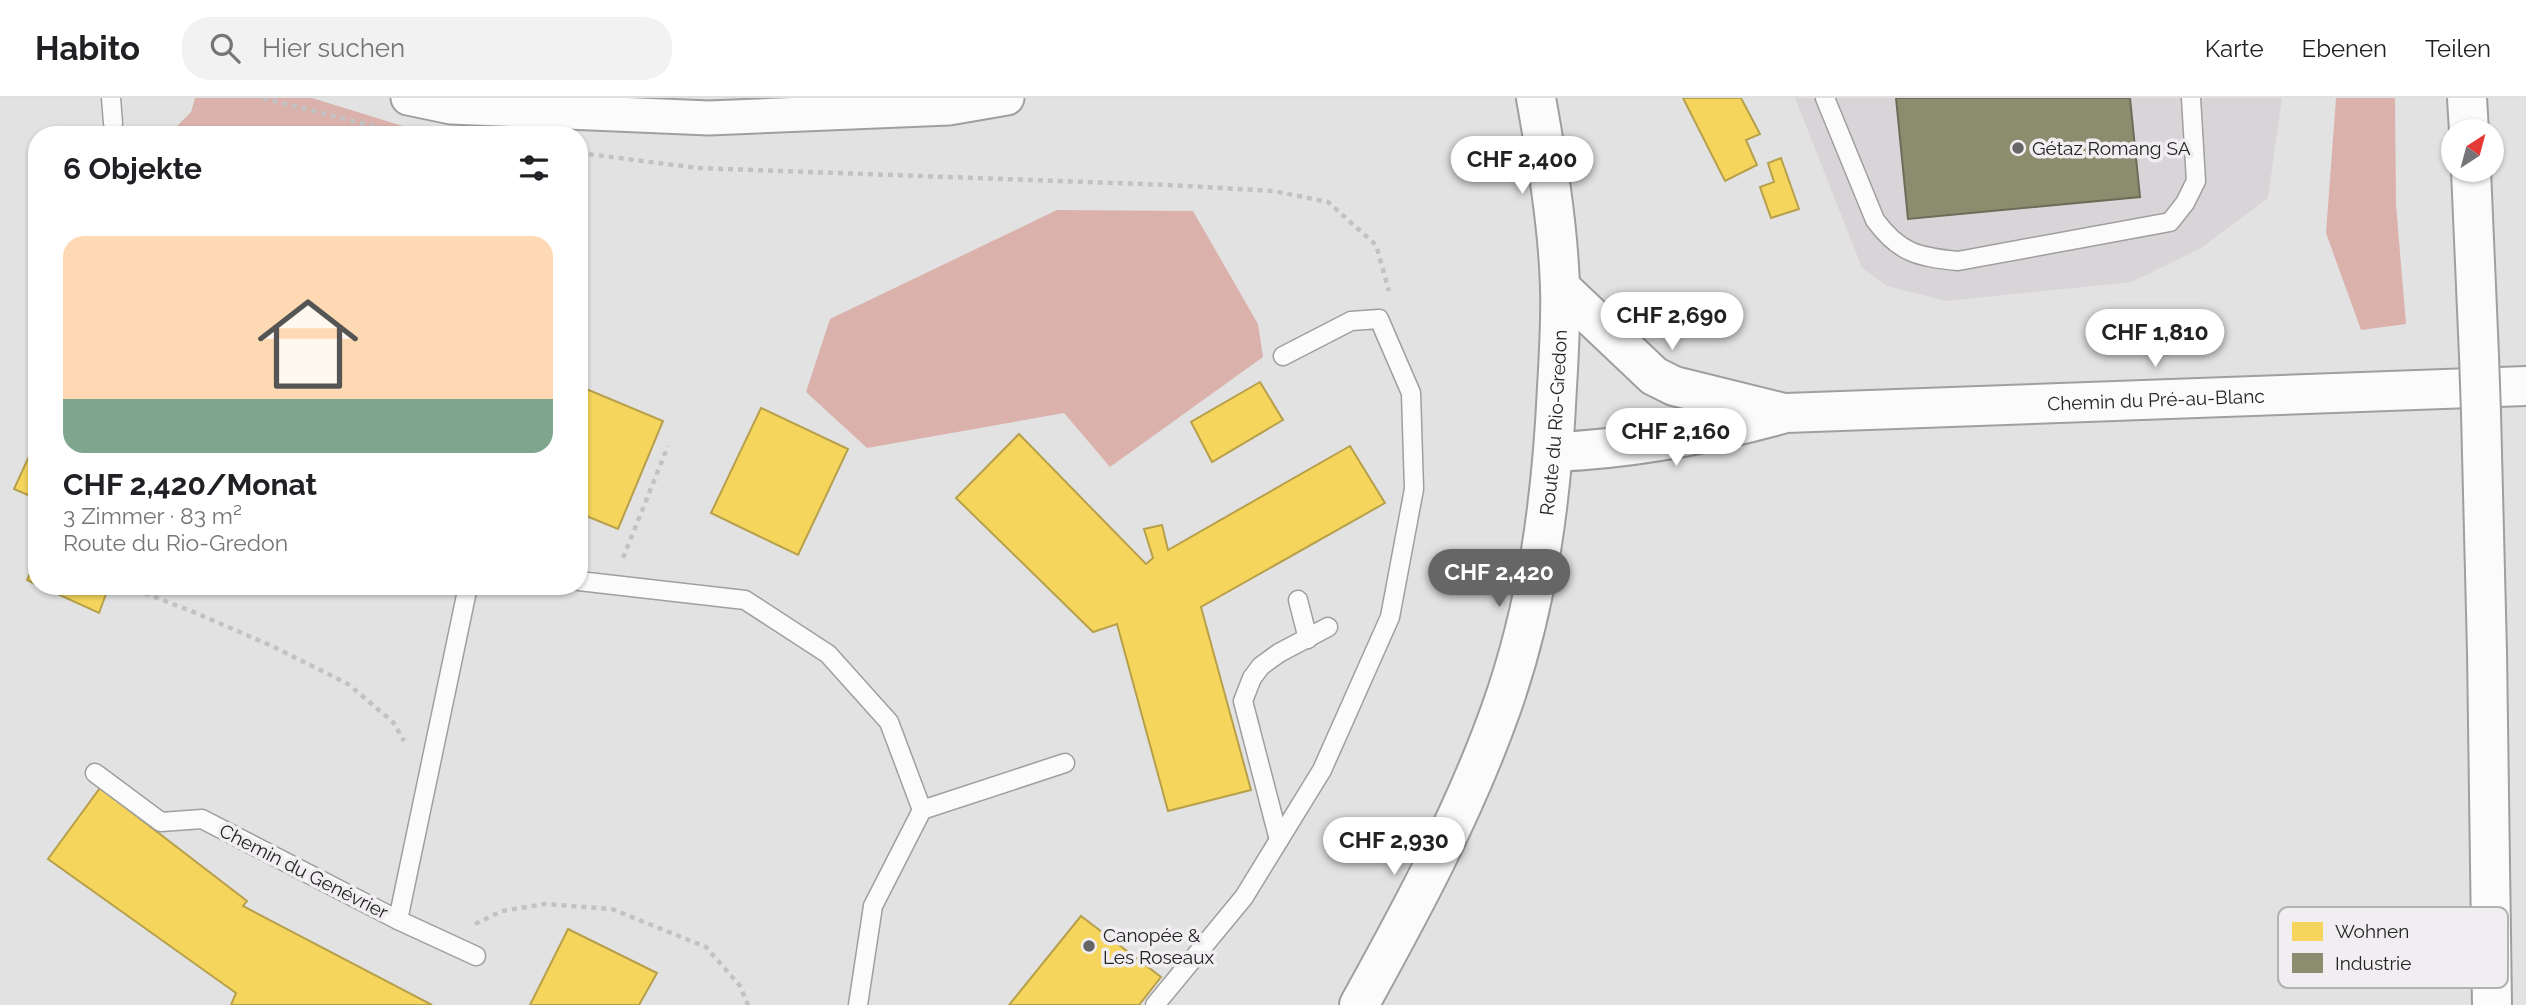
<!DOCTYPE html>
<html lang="de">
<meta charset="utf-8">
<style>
:root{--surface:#fff;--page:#f2f2f2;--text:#202124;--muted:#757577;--line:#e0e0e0;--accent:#676667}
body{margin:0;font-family:Raleway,sans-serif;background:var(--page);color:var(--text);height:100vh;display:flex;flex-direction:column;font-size:26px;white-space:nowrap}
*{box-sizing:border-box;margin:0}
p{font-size:23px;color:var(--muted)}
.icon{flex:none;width:38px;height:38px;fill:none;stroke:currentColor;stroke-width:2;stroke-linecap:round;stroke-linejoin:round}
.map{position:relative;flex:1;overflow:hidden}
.details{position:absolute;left:28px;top:28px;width:560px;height:469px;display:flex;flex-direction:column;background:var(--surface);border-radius:28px;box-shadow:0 2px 5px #0004}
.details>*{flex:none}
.needle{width:46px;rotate:36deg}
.controls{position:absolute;left:2441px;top:21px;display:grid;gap:14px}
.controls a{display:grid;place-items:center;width:63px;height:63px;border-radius:50%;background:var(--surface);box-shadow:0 2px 5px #0004;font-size:35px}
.price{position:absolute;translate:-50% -60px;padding:0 16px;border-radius:24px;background:#fff;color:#222;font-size:23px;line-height:46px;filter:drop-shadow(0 2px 4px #0008)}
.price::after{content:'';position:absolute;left:50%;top:42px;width:21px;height:16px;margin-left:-10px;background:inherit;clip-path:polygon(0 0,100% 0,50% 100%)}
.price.on{background:var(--accent);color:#fff}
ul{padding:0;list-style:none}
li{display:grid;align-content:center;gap:14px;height:371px;padding:0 35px}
li span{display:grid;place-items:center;height:217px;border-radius:21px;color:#555}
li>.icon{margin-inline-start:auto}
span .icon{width:126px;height:126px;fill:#fffc;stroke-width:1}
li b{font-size:30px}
h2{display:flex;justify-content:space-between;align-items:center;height:84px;padding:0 35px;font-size:30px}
header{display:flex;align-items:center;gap:42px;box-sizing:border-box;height:98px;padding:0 35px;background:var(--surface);border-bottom:2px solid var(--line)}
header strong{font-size:33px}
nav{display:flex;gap:38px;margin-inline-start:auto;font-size:24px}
.search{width:490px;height:63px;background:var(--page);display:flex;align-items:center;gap:18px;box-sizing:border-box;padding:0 24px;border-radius:28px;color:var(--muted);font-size:26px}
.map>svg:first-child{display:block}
.built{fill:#d9d4d8}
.forest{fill:#dbb2ab}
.homes{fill:#f6d55c;stroke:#b7a04b;stroke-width:2}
.industry{fill:#8c8c6e;stroke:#6d6c58;stroke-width:2}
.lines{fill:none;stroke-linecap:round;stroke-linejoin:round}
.service-casing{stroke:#a09fa0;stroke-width:21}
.minor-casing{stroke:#a09fa0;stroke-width:37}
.tertiary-casing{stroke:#a09fa0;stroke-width:42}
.secondary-casing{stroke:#a09fa0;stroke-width:42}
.motorway-casing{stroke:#a09fa0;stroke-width:42}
.path{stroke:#c3c2c3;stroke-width:4.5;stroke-dasharray:5 5;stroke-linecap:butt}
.service{stroke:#fbfbfb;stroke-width:18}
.minor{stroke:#fbfbfb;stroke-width:33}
.tertiary{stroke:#fbfbfb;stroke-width:38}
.secondary{stroke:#fbfbfb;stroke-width:38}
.motorway{stroke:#fbfbfb;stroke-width:38}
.motorway-bridge-casing{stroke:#a09fa0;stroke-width:42;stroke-linecap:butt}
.motorway-bridge{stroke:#fbfbfb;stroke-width:38}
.poi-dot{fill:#676667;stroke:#f1eef1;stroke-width:2.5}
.labels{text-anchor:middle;stroke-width:7;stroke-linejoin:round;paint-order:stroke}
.poi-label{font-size:19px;fill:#242324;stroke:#f1eef1;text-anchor:start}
.street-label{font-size:19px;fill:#242324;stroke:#f1eef1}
.key{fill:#f1eef1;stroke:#b4b1b4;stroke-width:2}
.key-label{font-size:19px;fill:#242324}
</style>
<header>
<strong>Habito</strong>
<div class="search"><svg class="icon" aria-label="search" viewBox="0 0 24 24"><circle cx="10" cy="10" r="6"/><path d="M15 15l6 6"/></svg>Hier suchen</div>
<nav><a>Karte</a><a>Ebenen</a><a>Teilen</a></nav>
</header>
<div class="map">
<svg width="2526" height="907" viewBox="0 0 2526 907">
<rect width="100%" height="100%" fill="#e3e2e3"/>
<path class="built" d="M 1795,0 L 2282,0 L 2268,100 L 2201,150 L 2132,184 L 1947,203 L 1887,188 L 1862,170 Z"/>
<g class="forest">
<path d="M 195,0 L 312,0 L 432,37 L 168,37 L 191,14 Z"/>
<path d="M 2336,0 L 2395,0 L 2396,107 L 2406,226 L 2361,232 L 2326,135 Z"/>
<path d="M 1057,112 L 1193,113 L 1258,226 L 1263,259 L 1110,369 L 1064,315 L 867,350 L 806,294 L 830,221 Z"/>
</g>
<g class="homes">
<path d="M 1683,0 L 1741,0 L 1760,36 L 1746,42 L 1757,67 L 1725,83 Z"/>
<path d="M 1781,60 L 1799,111 L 1771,120 L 1760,89 L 1774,84 L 1768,65 Z"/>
<path d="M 1260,284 L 1283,322 L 1212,364 L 1191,324 Z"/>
<path d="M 579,288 L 663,323 L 618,431 L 579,415 Z"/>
<path d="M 761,310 L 848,351 L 798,457 L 711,415 Z"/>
<path d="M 1019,336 L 1146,466 L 1153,460 L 1144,431 L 1162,427 L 1168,452 L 1350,348 L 1385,405 L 1201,509 L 1251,692 L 1168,713 L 1117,526 L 1093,534 L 956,400 Z"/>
<path d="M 37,341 L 37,401 L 14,391 Z"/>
<path d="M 37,460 L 37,487 L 27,482 Z"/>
<path d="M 40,488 L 109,488 L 99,515 Z"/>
<path d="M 100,690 L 247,803 L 243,808 L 432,907 L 231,907 L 236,895 L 48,761 Z"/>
<path d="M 1081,818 L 1161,879 L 1139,907 L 1009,907 Z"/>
<path d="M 568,831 L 657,875 L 639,907 L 530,907 Z"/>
</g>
<path class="industry" d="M 1896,0 L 2130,0 L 2140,99 L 1908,121 Z"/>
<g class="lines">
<defs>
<g id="service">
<path d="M 111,0 L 113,25"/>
<path d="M 1825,0 L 1875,122 C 1899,155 1918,159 1958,163 L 2170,124 L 2185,105 L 2196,83 L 2191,0"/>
<path d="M 579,483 L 745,502 L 828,556 L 889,624 L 922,712"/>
<path d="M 1298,502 L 1308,541"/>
<path d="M 95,675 L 161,724 L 202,721 L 398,822 L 468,488"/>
<path d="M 1279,742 L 1243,603 L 1252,580 L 1261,568 L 1279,555 L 1328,529"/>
<path d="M 398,822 L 476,858"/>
<path d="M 858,907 L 873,808 L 922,712 L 1065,665"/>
<path d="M 1155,907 L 1244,799 L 1322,672 L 1390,519 L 1414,391 L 1411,295 L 1379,221 L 1351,223 L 1283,258"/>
</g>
<path id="minor" d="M 408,0 L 451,9 L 709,20 L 949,10 L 1007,0"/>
<g id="tertiary">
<path d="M 1560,189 L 1654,278 L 1674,288 L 1784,315"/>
<path id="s1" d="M 1554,354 C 1633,351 1710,336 1786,315 L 2526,288"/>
</g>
<g id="secondary">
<path id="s2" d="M 1359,907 C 1412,811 1464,715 1501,611 C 1538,507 1552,399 1557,289 C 1559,256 1561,222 1560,189 C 1558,126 1547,62 1536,0"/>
</g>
<g id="motorway">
<path d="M 2467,0 L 2469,33"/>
<path d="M 2471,72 L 2479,258"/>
<path d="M 2481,315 L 2487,554 L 2492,907"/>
</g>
</defs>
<use href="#service" class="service-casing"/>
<use href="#minor" class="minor-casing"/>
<use href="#tertiary" class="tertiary-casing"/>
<use href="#secondary" class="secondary-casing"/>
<use href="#motorway" class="motorway-casing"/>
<g class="path">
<path d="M 263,0 L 388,32"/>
<path d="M 579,55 L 698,70 L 1170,87 L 1273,93 L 1328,104 L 1376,147 L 1389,193"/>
<path d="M 623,460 L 668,348"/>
<path d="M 126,488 L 191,513 L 272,548 L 348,586 L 393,624 L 404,643"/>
<path d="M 475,826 L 502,813 L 545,806 L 612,811 L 706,849 L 740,888 L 748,907"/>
</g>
<use href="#service" class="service"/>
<use href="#minor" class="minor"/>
<use href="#tertiary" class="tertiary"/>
<use href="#secondary" class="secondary"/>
<use href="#motorway" class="motorway"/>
<defs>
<path id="motorway-bridge" d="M 2479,258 L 2481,315"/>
</defs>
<use href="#motorway-bridge" class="motorway-bridge-casing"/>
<use href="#motorway-bridge" class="motorway-bridge"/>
</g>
<g class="poi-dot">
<circle cx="2018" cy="50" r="7"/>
<circle cx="1089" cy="848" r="7"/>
</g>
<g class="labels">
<g class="poi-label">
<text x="2032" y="57">Gétaz Romang SA</text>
<text x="1103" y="844">Canopée &amp;<tspan x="1103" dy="22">Les Roseaux</tspan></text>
</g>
<g class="street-label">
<text dy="7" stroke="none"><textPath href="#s1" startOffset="606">Chemin du Pré-au-Blanc</textPath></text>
<text dy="7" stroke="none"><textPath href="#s2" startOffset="621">Route du Rio-Gredon</textPath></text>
<text transform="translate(304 773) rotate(27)" y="7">Chemin du Genévrier</text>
</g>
</g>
<rect x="2278" y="809" width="230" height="81" rx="10" class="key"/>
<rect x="2292" y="824" width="31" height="19" fill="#f6d55c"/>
<rect x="2292" y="855" width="31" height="20" fill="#8c8c6e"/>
<g class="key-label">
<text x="2335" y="840">Wohnen</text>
<text x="2335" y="872">Industrie</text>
</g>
</svg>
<div class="controls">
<a><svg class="needle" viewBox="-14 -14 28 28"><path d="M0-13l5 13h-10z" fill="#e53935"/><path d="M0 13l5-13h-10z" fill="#757577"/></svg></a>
</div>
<b class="price" style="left:1522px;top:98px">CHF 2,400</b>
<b class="price" style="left:1672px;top:254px">CHF 2,690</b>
<b class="price" style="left:2155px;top:271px">CHF 1,810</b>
<b class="price" style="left:1676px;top:370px">CHF 2,160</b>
<b class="price on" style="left:1499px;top:511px">CHF 2,420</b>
<b class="price" style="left:1394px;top:779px">CHF 2,930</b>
<section class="details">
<h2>6 Objekte<svg class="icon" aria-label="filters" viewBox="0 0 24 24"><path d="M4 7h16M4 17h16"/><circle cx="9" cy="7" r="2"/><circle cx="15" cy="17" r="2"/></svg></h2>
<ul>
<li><span style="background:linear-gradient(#ffd9b3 75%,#7fa58c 0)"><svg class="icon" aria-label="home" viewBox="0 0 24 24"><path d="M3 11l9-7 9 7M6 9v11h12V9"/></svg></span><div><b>CHF 2,420/Monat</b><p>3 Zimmer · 83 m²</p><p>Route du Rio-Gredon</p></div></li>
</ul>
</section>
</div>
